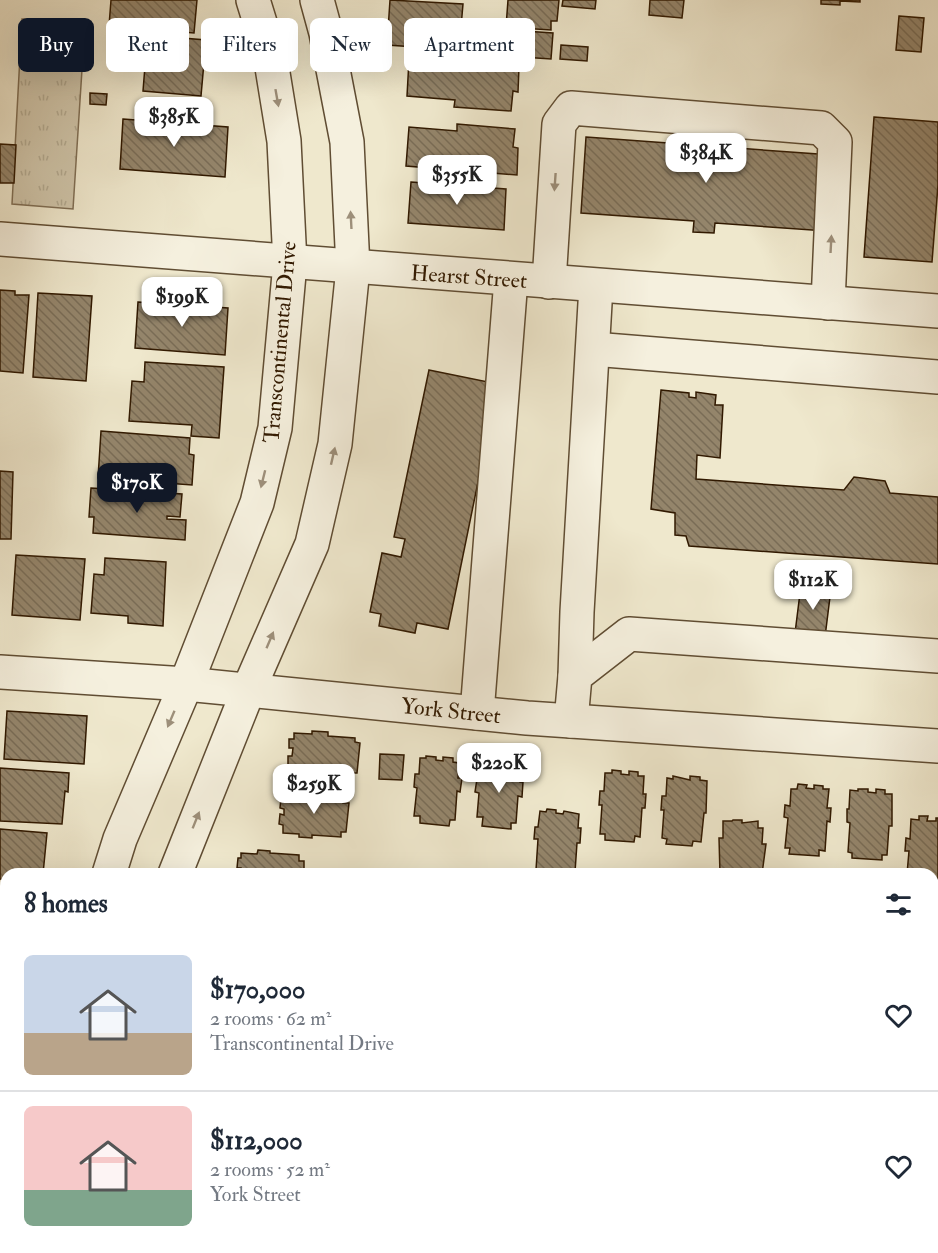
<!DOCTYPE html>
<meta charset="utf-8">
<style>
:root{--surface:#fff;--page:#f2f2f3;--text:#1f2937;--muted:#747a83;--line:#e0e1e3;--accent:#111827}
body{margin:0;font-family:"IM FELL Double Pica",serif;background:var(--page);color:var(--text);height:100vh;display:flex;flex-direction:column;font-size:22px;white-space:nowrap}
*{box-sizing:border-box;margin:0}
p{font-size:20px;color:var(--muted)}
.icon{flex:none;width:33px;height:33px;fill:none;stroke:currentColor;stroke-width:2;stroke-linecap:round;stroke-linejoin:round}
.map{position:relative;flex:1;overflow:hidden}
.panel{position:absolute;left:0px;top:868px;width:939px;height:386px;display:flex;flex-direction:column;background:var(--surface);border-radius:18px 18px 0 0;box-shadow:0 6px 24px #0002}
.panel>*{flex:none}
.banner{position:absolute;left:18px;top:18px;width:600px;height:54px;display:flex;gap:12px}
.price{position:absolute;translate:-50% -51px;padding:0 14px;border-radius:12px;background:#fff;color:#222;font-size:20px;line-height:39px;filter:drop-shadow(0 2px 3px #0008)}
.price::after{content:'';position:absolute;left:50%;top:36px;width:18px;height:14px;margin-left:-9px;background:inherit;clip-path:polygon(0 0,100% 0,50% 100%)}
.price.selected{background:var(--accent);color:#fff}
ul{padding:0;list-style:none}
li{display:flex;align-items:center;gap:18px;height:150px;padding:0 24px}
li+li{border-top:2px solid var(--line)}
li span{display:grid;place-items:center;flex:none;width:168px;height:120px;border-radius:9px;color:#555}
li>.icon{margin-inline-start:auto}
span .icon{width:72px;height:72px;fill:#fffc;stroke-width:1}
li b{font-size:26px}
h2{display:flex;justify-content:space-between;align-items:center;height:72px;padding:0 24px;font-size:26px}
.chip{padding:0 21px;border-radius:9px;background:var(--surface);box-shadow:0 6px 24px #0002;font-size:21px;line-height:54px}
.chip.selected{background:var(--accent);color:#fff}
.map>svg:first-child{display:block}
.grass{fill:url(#grass-tufts);stroke:#806f55;stroke-width:1.5}
.building{fill:url(#building-back-hatch);stroke:#311900;stroke-width:1.5}
.lines{fill:none;stroke-linecap:round;stroke-linejoin:round}
.minor-casing{stroke:#604d33;stroke-width:36}
.minor{stroke:#f5f0de;stroke-width:33}
.oneway{fill:#9d8f7a}
.labels{text-anchor:middle;stroke-width:4.5;stroke-linejoin:round;paint-order:stroke}
.street-label{font-size:22px;fill:#311900;stroke:#f5f0de}
</style>
<div class="map">
<svg width="938" height="1253" viewBox="0 0 938 1253">
<defs>
<pattern id="grass-tufts" width="24" height="20" patternUnits="userSpaceOnUse" patternTransform="scale(1.5)"><rect width="24" height="20" fill="#cfc5aa"/><path d="M3 7l-1-3M5 7V3M7 7l1-3M15 17l-1-3M17 17v-4M19 17l1-3" fill="none" stroke="#b2a990"/></pattern>
<pattern id="building-back-hatch" width="6" height="6" patternUnits="userSpaceOnUse" patternTransform="scale(1.5)"><rect width="6" height="6" fill="#94856b"/><path d="M-1 5l2 2M0 0l6 6M5-1l2 2" fill="none" stroke="#796c56"/></pattern>
</defs>
<rect width="100%" height="100%" fill="#efe8cd"/>
<filter id="stains"><feTurbulence type="fractalNoise" baseFrequency=".00333" numOctaves="4"/><feColorMatrix values="0 0 0 0 .2 0 0 0 0 .09 0 0 0 0 .02 0 0 0 .5 -.17"/></filter>
<radialGradient id="worn" r=".72"><stop offset=".6" stop-color="#630" stop-opacity="0"/><stop offset="1" stop-color="#630" stop-opacity=".3"/></radialGradient>
<path class="grass" d="M 22,19 L 85,23 L 73,209 L 12,204 Z"/>
<g class="building">
<path d="M 111,0 L 197,0 L 194,33 L 109,26 Z"/>
<path d="M 390,0 L 463,4 L 459,50 L 387,45 Z"/>
<path d="M 508,0 L 559,0 L 557,21 L 551,21 L 551,30 L 506,27 Z"/>
<path d="M 563,0 L 596,0 L 595,9 L 562,6 Z"/>
<path d="M 650,0 L 684,0 L 682,18 L 649,15 Z"/>
<path d="M 821,0 L 860,0 L 860,2 L 840,1 L 840,5 L 821,4 Z"/>
<path d="M 899,16 L 924,18 L 921,52 L 896,50 Z"/>
<path d="M 524,31 L 553,33 L 551,59 L 522,57 Z"/>
<path d="M 134,34 L 206,40 L 201,96 L 143,91 L 145,66 L 131,65 Z"/>
<path d="M 561,45 L 588,47 L 587,61 L 560,59 Z"/>
<path d="M 409,60 L 519,67 L 518,92 L 513,91 L 511,111 L 454,107 L 455,100 L 407,96 Z"/>
<path d="M 90,93 L 107,94 L 106,105 L 90,104 Z"/>
<path d="M 874,117 L 938,122 L 938,185 L 932,262 L 864,257 Z"/>
<path d="M 123,119 L 228,127 L 225,177 L 120,169 Z"/>
<path d="M 457,124 L 515,129 L 513,147 L 518,148 L 517,175 L 406,166 L 409,127 L 457,131 Z"/>
<path d="M 586,137 L 832,155 L 826,231 L 715,223 L 714,233 L 693,232 L 694,221 L 581,213 Z"/>
<path d="M 0,144 L 16,145 L 14,183 L 0,183 Z"/>
<path d="M 411,182 L 506,189 L 504,230 L 408,223 Z"/>
<path d="M 0,290 L 15,291 L 15,295 L 29,295 L 23,373 L 0,371 Z"/>
<path d="M 38,293 L 92,296 L 86,381 L 33,377 Z"/>
<path d="M 138,302 L 228,308 L 225,355 L 135,348 Z"/>
<path d="M 145,362 L 224,367 L 219,438 L 191,436 L 192,425 L 129,421 L 132,381 L 144,382 Z"/>
<path d="M 429,370 L 498,384 L 448,629 L 417,623 L 415,633 L 379,626 L 381,614 L 370,612 L 382,553 L 401,557 L 405,539 L 394,537 Z"/>
<path d="M 661,390 L 689,393 L 689,397 L 696,398 L 696,392 L 716,395 L 715,405 L 723,405 L 720,458 L 697,455 L 696,479 L 844,490 L 854,477 L 885,481 L 890,493 L 938,497 L 938,564 L 689,546 L 686,536 L 675,535 L 675,513 L 651,509 Z"/>
<path d="M 101,431 L 190,438 L 189,454 L 194,455 L 192,485 L 98,478 Z"/>
<path d="M 0,471 L 13,472 L 11,539 L 0,539 Z"/>
<path d="M 91,488 L 182,494 L 180,517 L 167,516 L 167,519 L 186,520 L 185,540 L 93,533 L 94,517 L 89,517 Z"/>
<path d="M 16,555 L 85,559 L 80,620 L 12,615 Z"/>
<path d="M 105,558 L 166,562 L 163,626 L 128,623 L 128,616 L 91,613 L 94,574 L 104,575 Z"/>
<path d="M 801,585 L 831,589 L 825,637 L 795,633 Z"/>
<path d="M 7,711 L 87,716 L 84,764 L 4,759 Z"/>
<path d="M 312,731 L 328,732 L 328,736 L 355,738 L 355,742 L 360,743 L 357,773 L 353,773 L 353,777 L 323,775 L 323,778 L 308,777 L 308,774 L 290,772 L 291,766 L 288,766 L 288,756 L 292,756 L 293,748 L 289,748 L 289,739 L 294,739 L 294,733 L 312,734 Z"/>
<path d="M 380,754 L 404,755 L 402,780 L 379,779 Z"/>
<path d="M 426,756 L 436,757 L 436,760 L 443,761 L 443,757 L 453,758 L 453,762 L 459,763 L 458,778 L 462,778 L 460,792 L 457,791 L 455,820 L 450,820 L 449,826 L 420,823 L 420,816 L 414,816 L 417,788 L 414,787 L 415,774 L 419,774 L 420,758 L 426,758 Z"/>
<path d="M 487,761 L 497,762 L 497,764 L 505,765 L 505,762 L 514,762 L 514,765 L 521,766 L 520,782 L 523,782 L 522,797 L 518,796 L 516,823 L 511,823 L 511,829 L 482,826 L 483,817 L 477,817 L 479,793 L 475,792 L 477,779 L 480,780 L 481,763 L 487,764 Z"/>
<path d="M 0,768 L 69,773 L 68,792 L 65,791 L 62,824 L 0,821 Z"/>
<path d="M 612,770 L 621,771 L 621,774 L 629,775 L 629,771 L 638,772 L 638,776 L 644,776 L 643,794 L 646,794 L 645,808 L 642,808 L 640,837 L 635,836 L 634,842 L 605,840 L 605,834 L 600,834 L 602,805 L 599,805 L 600,791 L 604,791 L 605,773 L 612,773 Z"/>
<path d="M 673,776 L 690,780 L 690,776 L 700,777 L 700,780 L 707,781 L 706,813 L 704,813 L 701,842 L 693,841 L 692,846 L 666,844 L 667,839 L 662,838 L 664,810 L 661,810 L 662,796 L 666,796 L 667,778 L 673,779 Z"/>
<path d="M 798,784 L 807,785 L 806,788 L 814,789 L 814,785 L 823,786 L 823,789 L 829,789 L 827,808 L 831,808 L 830,822 L 827,821 L 825,851 L 819,850 L 819,856 L 789,854 L 790,848 L 785,848 L 788,818 L 784,817 L 785,805 L 790,806 L 791,789 L 797,789 Z"/>
<path d="M 858,789 L 868,789 L 868,792 L 876,793 L 876,789 L 885,790 L 885,794 L 892,794 L 892,826 L 889,826 L 887,855 L 882,855 L 882,860 L 852,858 L 852,853 L 848,852 L 850,823 L 847,822 L 847,809 L 849,809 L 850,790 L 858,791 Z"/>
<path d="M 301,790 L 315,791 L 315,794 L 343,797 L 343,803 L 349,803 L 346,832 L 341,832 L 341,837 L 312,835 L 312,838 L 299,837 L 299,834 L 283,833 L 283,825 L 279,824 L 280,814 L 284,815 L 284,809 L 280,808 L 281,798 L 286,798 L 286,793 L 301,794 Z"/>
<path d="M 547,809 L 556,810 L 556,813 L 563,814 L 564,811 L 579,814 L 578,828 L 581,828 L 580,843 L 577,843 L 575,872 L 569,872 L 569,874 L 541,874 L 541,870 L 536,870 L 538,839 L 534,839 L 535,827 L 538,827 L 540,811 L 546,812 Z"/>
<path d="M 919,816 L 928,816 L 927,821 L 936,821 L 936,818 L 938,818 L 938,889 L 933,888 L 933,874 L 907,874 L 909,851 L 905,851 L 906,838 L 910,839 L 911,819 L 919,820 Z"/>
<path d="M 733,820 L 742,820 L 742,823 L 758,821 L 758,828 L 763,828 L 762,844 L 766,844 L 762,874 L 720,874 L 719,838 L 723,838 L 723,821 L 732,821 Z"/>
<path d="M 0,829 L 47,833 L 43,874 L 6,874 L 6,880 L 0,879 Z"/>
<path d="M 258,850 L 270,851 L 270,853 L 299,855 L 299,861 L 304,861 L 304,874 L 241,874 L 241,868 L 237,868 L 238,858 L 241,858 L 241,853 L 257,854 Z"/>
<path d="M 0,890 L 6,891 L 6,944 L 0,944 Z"/>
<path d="M 0,952 L 6,953 L 6,989 L 0,988 Z"/>
<path d="M 934,1007 L 938,1007 L 938,1079 L 933,1079 Z"/>
<path d="M 0,1013 L 6,1014 L 6,1063 L 0,1063 Z"/>
<path d="M 378,1248 L 465,1248 L 464,1253 L 378,1253 Z"/>
<path d="M 598,1248 L 770,1248 L 769,1253 L 692,1253 L 692,1251 L 678,1250 L 677,1253 L 598,1253 Z"/>
<path d="M 814,1248 L 875,1248 L 875,1251 L 880,1252 L 814,1253 Z"/>
</g>
<g class="lines">
<defs>
<g id="minor">
<path d="M 0,239 L 938,311"/>
<path d="M 549,282 L 559,124 L 571,108 L 821,128 L 835,142 L 828,303"/>
<path d="M 593,349 L 938,377"/>
<path d="M 0,672 L 186,684 L 527,718 L 938,746"/>
<path d="M 575,676 L 577,612 L 596,286"/>
<path d="M 477,713 L 511,279"/>
<path d="M 571,721 L 575,676 L 629,634 L 938,656"/>
<path d="M 109,874 L 120,839 L 186,684 L 257,503 L 275,428 L 290,263 L 284,141 L 270,55 L 253,0"/>
<path d="M 175,874 L 248,691 L 312,544 L 335,444 L 353,268 L 347,142 L 326,33 L 317,0"/>
<path d="M 0,1105 L 6,1105"/>
<path d="M 933,1169 L 938,1169"/>
<path d="M 0,1233 L 6,1233"/>
<path d="M 74,1248 L 74,1253"/>
<path d="M 141,1248 L 141,1253"/>
<path d="M 478,1253 L 478,1248"/>
<path d="M 551,1253 L 551,1248"/>
<path d="M 907,1253 L 908,1248"/>
</g>
</defs>
<use href="#minor" class="minor-casing"/>
<use href="#minor" class="minor"/>
</g>
<defs><path id="oneway-solid" d="M-6-.8H1V-3.2L6.5 0L1 3.2V.8H-6Z" transform="scale(1.5)"/></defs>
<g class="oneway">
<use href="#oneway-solid" transform="translate(277 98) rotate(80)"/>
<use href="#oneway-solid" transform="translate(555 182) rotate(94)"/>
<use href="#oneway-solid" transform="translate(351 220) rotate(-93)"/>
<use href="#oneway-solid" transform="translate(831 244) rotate(-87)"/>
<use href="#oneway-solid" transform="translate(333 456) rotate(-77)"/>
<use href="#oneway-solid" transform="translate(263 479) rotate(104)"/>
<use href="#oneway-solid" transform="translate(270 640) rotate(-67)"/>
<use href="#oneway-solid" transform="translate(171 719) rotate(113)"/>
<use href="#oneway-solid" transform="translate(196 820) rotate(-68)"/>
</g>
<g class="labels">
<g class="street-label">
<text transform="translate(469 276) rotate(4)" y="8">Hearst Street</text>
<text transform="translate(279 342) rotate(-85)" y="8">Transcontinental Drive</text>
<text transform="translate(451 710) rotate(6)" y="8">York Street</text>
</g>
</g>
<rect width="100%" height="100%" filter="url(#stains)"/>
<rect width="100%" height="100%" fill="url(#worn)"/>
</svg>
<b class="price" style="left:174px;top:148px">$385K</b>
<b class="price" style="left:706px;top:184px">$384K</b>
<b class="price" style="left:457px;top:206px">$355K</b>
<b class="price" style="left:182px;top:328px">$199K</b>
<b class="price selected" style="left:137px;top:514px">$170K</b>
<b class="price" style="left:813px;top:611px">$112K</b>
<b class="price" style="left:499px;top:794px">$220K</b>
<b class="price" style="left:314px;top:815px">$259K</b>
<div class="banner">
<a class="chip selected">Buy</a>
<a class="chip">Rent</a>
<a class="chip">Filters</a>
<a class="chip">New</a>
<a class="chip">Apartment</a>
</div>
<section class="panel">
<h2>8 homes<svg class="icon" aria-label="filters" viewBox="0 0 24 24"><path d="M4 7h16M4 17h16"/><circle cx="9" cy="7" r="2"/><circle cx="15" cy="17" r="2"/></svg></h2>
<ul>
<li><span style="background:linear-gradient(#c9d6e8 65%,#b9a48a 0)"><svg class="icon" aria-label="home" viewBox="0 0 24 24"><path d="M3 11l9-7 9 7M6 9v11h12V9"/></svg></span><div><b>$170,000</b><p>2 rooms · 62 m²</p><p>Transcontinental Drive</p></div><svg class="icon" aria-label="heart" viewBox="0 0 24 24"><path d="M12 20l-8-8c-3-5 5-10 8-4 3-6 11-1 8 4z"/></svg></li>
<li><span style="background:linear-gradient(#f6c9c9 70%,#7fa58c 0)"><svg class="icon" aria-label="home" viewBox="0 0 24 24"><path d="M3 11l9-7 9 7M6 9v11h12V9"/></svg></span><div><b>$112,000</b><p>2 rooms · 52 m²</p><p>York Street</p></div><svg class="icon" aria-label="heart" viewBox="0 0 24 24"><path d="M12 20l-8-8c-3-5 5-10 8-4 3-6 11-1 8 4z"/></svg></li>
</ul>
</section>
</div>
